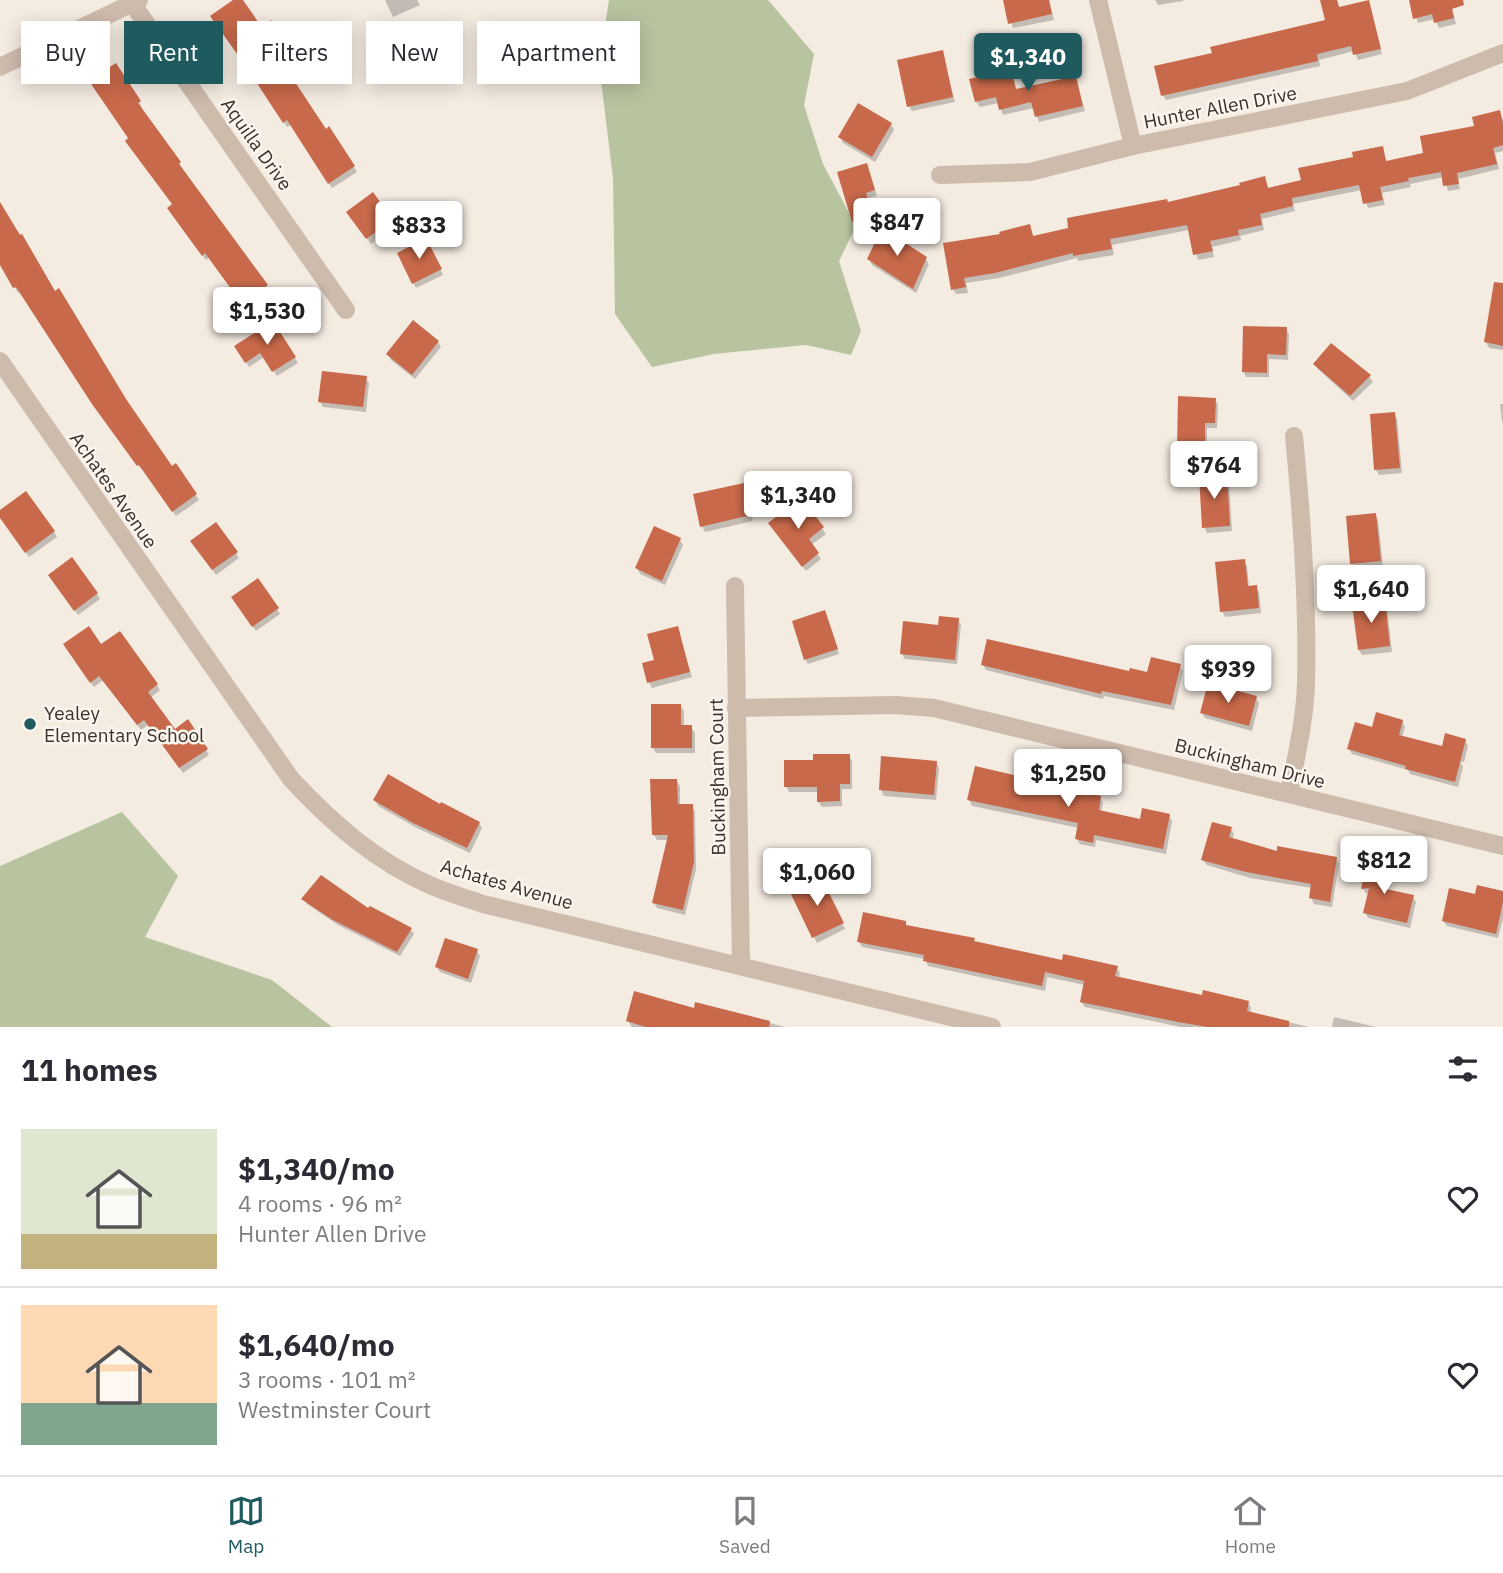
<!DOCTYPE html>
<meta charset="utf-8">
<style>
:root{--surface:#fff;--page:#f7f7f7;--text:#2b2b33;--muted:#7c7c81;--line:#e1e1e2;--accent:#1f5a5e}
body{margin:0;font-family:"IBM Plex Sans",sans-serif;background:var(--page);color:var(--text);height:100vh;display:flex;flex-direction:column;font-size:26px;white-space:nowrap}
*{box-sizing:border-box;margin:0}
p{font-size:23px;color:var(--muted)}
.icon{flex:none;width:38px;height:38px;fill:none;stroke:currentColor;stroke-width:2;stroke-linecap:round;stroke-linejoin:round}
.map{position:relative;height:1027px;overflow:hidden}
.sheet{display:flex;flex-direction:column;background:var(--surface);flex:1}
.sheet>*{flex:none}
.top-card{position:absolute;left:21px;top:21px;width:700px;height:63px;display:flex;gap:14px}
.price{position:absolute;translate:-50% -60px;padding:0 16px;border-radius:7px;background:#fff;color:#222;font-size:23px;line-height:46px;filter:drop-shadow(0 2px 4px #0008)}
.price::after{content:'';position:absolute;left:50%;top:42px;width:21px;height:16px;margin-left:-10px;background:inherit;clip-path:polygon(0 0,100% 0,50% 100%)}
.price.active{background:var(--accent);color:#fff}
ul{padding:0;list-style:none}
li{display:flex;align-items:center;gap:21px;height:175px;padding:0 21px}
li+li{border-top:2px solid var(--line)}
li span{display:grid;place-items:center;flex:none;width:196px;height:140px;border-radius:0px;color:#555}
li>.icon{margin-inline-start:auto}
span .icon{width:84px;height:84px;fill:#fffc;stroke-width:1}
li b{font-size:30px}
h2{display:flex;justify-content:space-between;align-items:center;height:84px;padding:0 21px;font-size:30px}
.chip{padding:0 24px;border-radius:0px;background:var(--surface);box-shadow:0 4px 18px #0003;font-size:24px;line-height:63px}
.chip.active{background:var(--accent);color:#fff}
.dock{display:flex;justify-content:space-around;align-items:center;height:98px;border-top:2px solid var(--line);background:var(--surface);font-size:19px;color:var(--muted)}
.dock a{display:grid;justify-items:center;gap:4px}
.dock .active{color:var(--accent)}
.map>svg:first-child{display:block}
.green{fill:#b8c4a0}
.shadow{fill:#0003}
.building{fill:#c8694b}
.lines{fill:none;stroke-linecap:round;stroke-linejoin:round}
.minor{stroke:#cdbbac;stroke-width:18}
.poi-dot{fill:#1f5a5e;stroke:#fbf5ee;stroke-width:2.5}
.labels{text-anchor:middle;stroke-width:5;stroke-linejoin:round;paint-order:stroke}
.street-label{font-size:19px;fill:#3b302b;stroke:#fbf5ee}
.poi-label{font-size:19px;fill:#3b302b;stroke:#fbf5ee;text-anchor:start}
</style>
<div class="map">
<svg width="1503" height="1027" viewBox="0 0 1503 1027">
<rect width="100%" height="100%" fill="#f4ebe1"/>
<g class="green">
<path d="M 609,0 L 768,0 L 814,54 L 804,105 L 823,164 L 856,226 L 839,261 L 861,331 L 851,355 L 806,345 L 714,354 L 652,367 L 615,314 L 613,178 L 599,64 Z"/>
<path d="M 122,812 L 178,876 L 145,937 L 272,980 L 332,1027 L 0,1027 L 0,866 Z"/>
</g>
<g class="shadow">
<path d="M 236,0 L 241,0 L 261,29 L 270,22 L 285,45 L 274,53 L 326,131 L 329,129 L 357,172 L 332,188 L 291,125 L 287,127 L 251,71 Z"/>
<path d="M 385,0 L 417,0 L 420,5 L 393,17 Z"/>
<path d="M 1005,0 L 1049,0 L 1054,20 L 1013,28 Z"/>
<path d="M 1155,0 L 1183,0 L 1183,1 L 1158,5 Z"/>
<path d="M 1322,0 L 1337,0 L 1340,9 L 1368,2 L 1382,54 L 1358,60 L 1354,51 L 1319,60 L 1320,66 L 1166,100 L 1163,95 L 1214,55 L 1327,21 Z"/>
<path d="M 1410,0 L 1450,0 L 1456,24 L 1439,28 L 1435,19 L 1418,23 Z"/>
<path d="M 942,52 L 955,102 L 912,111 L 909,106 Z"/>
<path d="M 1010,71 L 1017,91 L 1075,78 L 1085,111 L 1039,122 L 1034,108 L 1003,115 L 999,103 L 980,107 L 976,102 Z"/>
<path d="M 95,87 L 139,102 L 142,107 L 140,109 L 270,291 L 246,308 L 209,258 L 206,260 L 172,214 L 174,205 Z"/>
<path d="M 1499,112 L 1503,120 L 1503,151 L 1495,153 L 1499,169 L 1458,179 L 1460,189 L 1448,191 L 1444,177 L 1410,184 L 1411,187 L 1382,193 L 1385,205 L 1368,208 L 1362,190 L 1293,204 L 1295,211 L 1262,219 L 1264,230 L 1240,236 L 1241,240 L 1212,247 L 1214,257 L 1198,260 L 1189,230 L 1112,245 L 1114,255 L 1078,261 L 1077,258 L 999,278 L 966,283 L 968,293 L 956,294 L 953,289 L 1002,235 L 1029,226 L 1034,238 L 1242,186 L 1264,178 L 1269,190 L 1303,181 L 1382,148 L 1387,162 L 1425,154 L 1476,128 Z"/>
<path d="M 891,124 L 894,130 L 875,162 L 843,143 L 840,137 Z"/>
<path d="M 869,171 L 877,196 L 867,198 L 874,222 L 857,227 L 839,173 Z"/>
<path d="M 0,205 L 54,293 L 124,400 L 172,468 L 176,466 L 199,500 L 176,516 L 144,469 L 142,470 L 97,410 L 20,291 L 18,293 L 0,262 Z"/>
<path d="M 352,217 L 392,221 L 395,226 L 371,244 Z"/>
<path d="M 426,241 L 443,275 L 416,288 L 399,254 Z"/>
<path d="M 925,258 L 929,264 L 916,293 L 872,265 L 869,259 Z"/>
<path d="M 1503,291 L 1503,350 L 1489,348 L 1486,342 Z"/>
<path d="M 273,323 L 298,363 L 277,376 L 264,357 L 249,367 L 236,347 Z"/>
<path d="M 1286,329 L 1289,334 L 1288,360 L 1269,359 L 1269,377 L 1246,377 L 1243,371 Z"/>
<path d="M 438,342 L 441,347 L 415,379 L 391,360 L 388,354 Z"/>
<path d="M 1315,364 L 1369,376 L 1373,382 L 1353,401 L 1318,369 Z"/>
<path d="M 366,378 L 369,383 L 366,412 L 323,407 L 320,402 Z"/>
<path d="M 1215,399 L 1218,405 L 1217,428 L 1207,428 L 1207,456 L 1181,456 L 1178,450 Z"/>
<path d="M 1500,404 L 1503,404 L 1503,424 L 1502,421 Z"/>
<path d="M 1394,414 L 1397,419 L 1402,473 L 1379,475 L 1376,470 Z"/>
<path d="M 1226,475 L 1229,481 L 1232,531 L 1207,533 L 1204,527 Z"/>
<path d="M 743,485 L 753,521 L 705,532 L 702,526 Z"/>
<path d="M 801,500 L 826,534 L 811,545 L 821,559 L 806,571 L 774,529 Z"/>
<path d="M 0,512 L 54,532 L 57,537 L 29,557 L 1,518 Z"/>
<path d="M 1375,515 L 1378,520 L 1383,566 L 1355,568 L 1352,563 Z"/>
<path d="M 680,540 L 683,545 L 665,585 L 640,574 L 637,568 Z"/>
<path d="M 196,547 L 236,553 L 239,558 L 216,575 Z"/>
<path d="M 1244,561 L 1247,566 L 1249,587 L 1256,587 L 1259,592 L 1261,613 L 1225,617 L 1222,611 Z"/>
<path d="M 53,580 L 97,594 L 100,599 L 78,615 Z"/>
<path d="M 1384,602 L 1387,608 L 1392,652 L 1362,655 L 1359,650 L 1354,606 Z"/>
<path d="M 237,603 L 277,609 L 280,614 L 256,631 Z"/>
<path d="M 825,612 L 839,654 L 808,664 L 805,659 Z"/>
<path d="M 958,620 L 961,625 L 957,664 L 905,659 L 902,654 L 939,627 Z"/>
<path d="M 677,628 L 692,677 L 652,688 L 649,682 L 656,661 Z"/>
<path d="M 101,646 L 157,685 L 160,690 L 150,698 L 175,731 L 206,749 L 209,755 L 183,773 L 149,724 L 141,730 L 103,680 L 94,687 L 69,650 Z"/>
<path d="M 983,665 L 1148,674 L 1179,666 L 1183,671 L 1174,710 L 1104,696 L 1103,699 L 986,670 Z"/>
<path d="M 1256,698 L 1259,703 L 1252,731 L 1205,718 L 1202,713 Z"/>
<path d="M 680,705 L 684,711 L 684,727 L 691,727 L 695,733 L 695,753 L 656,753 L 653,748 Z"/>
<path d="M 1402,721 L 1405,727 L 1402,737 L 1443,748 L 1465,740 L 1468,746 L 1464,762 L 1460,762 L 1463,767 L 1458,787 L 1410,774 L 1408,770 L 1352,754 L 1349,749 Z"/>
<path d="M 849,756 L 852,761 L 852,789 L 842,789 L 842,806 L 822,807 L 818,801 L 818,792 L 789,792 L 786,786 L 815,762 Z"/>
<path d="M 936,762 L 939,768 L 936,800 L 884,796 L 881,790 Z"/>
<path d="M 1021,779 L 1024,784 L 1100,798 L 1103,803 L 1101,813 L 1142,821 L 1169,815 L 1172,821 L 1166,854 L 1096,840 L 1095,847 L 1080,844 L 1077,839 L 1079,828 L 972,806 L 969,800 Z"/>
<path d="M 676,780 L 680,786 L 680,806 L 692,806 L 695,812 L 696,869 L 685,915 L 657,908 L 654,903 L 668,840 L 657,840 L 654,835 Z"/>
<path d="M 375,800 L 440,806 L 479,823 L 482,828 L 470,853 L 417,828 L 378,806 Z"/>
<path d="M 1231,829 L 1234,834 L 1232,840 L 1278,853 L 1336,858 L 1339,864 L 1332,907 L 1314,904 L 1311,898 L 1312,888 L 1250,878 L 1207,865 L 1203,860 Z"/>
<path d="M 1388,868 L 1391,873 L 1387,891 L 1413,897 L 1416,902 L 1410,928 L 1368,918 L 1365,912 L 1369,893 L 1366,894 L 1363,888 Z"/>
<path d="M 824,884 L 845,929 L 817,943 L 814,937 Z"/>
<path d="M 1503,893 L 1503,918 L 1498,938 L 1447,926 L 1443,921 L 1476,896 Z"/>
<path d="M 304,899 L 410,929 L 414,934 L 400,956 L 338,925 L 307,904 Z"/>
<path d="M 905,923 L 908,927 L 973,939 L 976,944 L 1063,962 L 1116,967 L 1120,973 L 1118,979 L 1203,997 L 1248,1002 L 1251,1008 L 1250,1013 L 1309,1027 L 1181,1027 L 1085,1007 L 1081,1002 L 1085,985 L 1047,977 L 1045,991 L 928,966 L 925,959 L 862,947 L 859,941 Z"/>
<path d="M 477,951 L 480,956 L 471,983 L 440,972 L 437,967 Z"/>
<path d="M 697,1004 L 785,1027 L 632,1027 L 628,1021 L 695,1010 Z"/>
<path d="M 1334,1017 L 1376,1027 L 1332,1027 Z"/>
</g>
<g class="building">
<path d="M 233,0 L 243,0 L 261,26 L 271,20 L 284,39 L 272,47 L 326,129 L 329,126 L 355,166 L 328,184 L 287,120 L 283,123 L 245,65 L 210,16 Z"/>
<path d="M 1003,0 L 1049,0 L 1052,14 L 1008,24 Z"/>
<path d="M 1320,0 L 1337,0 L 1339,7 L 1369,0 L 1381,49 L 1353,55 L 1351,46 L 1317,54 L 1318,61 L 1161,96 L 1154,66 L 1212,53 L 1210,47 L 1325,20 Z"/>
<path d="M 1409,0 L 1463,0 L 1464,5 L 1452,9 L 1454,18 L 1434,23 L 1432,14 L 1413,19 Z"/>
<path d="M 943,50 L 953,97 L 907,107 L 897,60 Z"/>
<path d="M 116,63 L 141,101 L 138,103 L 181,162 L 179,164 L 268,285 L 242,304 L 205,253 L 202,256 L 167,208 L 172,204 L 125,141 L 128,138 L 89,81 Z"/>
<path d="M 1011,69 L 1016,89 L 1076,76 L 1083,106 L 1035,117 L 1031,102 L 999,110 L 996,97 L 975,102 L 969,79 Z"/>
<path d="M 858,103 L 892,123 L 872,157 L 838,137 Z"/>
<path d="M 1500,110 L 1503,124 L 1503,145 L 1493,148 L 1497,164 L 1457,173 L 1459,184 L 1443,186 L 1441,172 L 1408,178 L 1409,181 L 1380,187 L 1383,200 L 1363,204 L 1359,185 L 1292,198 L 1293,206 L 1260,214 L 1262,225 L 1238,230 L 1239,235 L 1210,241 L 1213,251 L 1193,255 L 1187,225 L 1110,239 L 1112,249 L 1073,256 L 1073,253 L 995,273 L 964,278 L 966,287 L 951,290 L 943,243 L 1000,234 L 999,232 L 1030,224 L 1033,236 L 1068,228 L 1067,218 L 1167,199 L 1168,202 L 1240,185 L 1239,183 L 1265,176 L 1268,188 L 1301,180 L 1298,168 L 1353,157 L 1352,152 L 1383,146 L 1386,161 L 1423,153 L 1420,136 L 1474,126 L 1472,117 Z"/>
<path d="M 867,163 L 875,190 L 866,193 L 873,216 L 852,222 L 837,172 Z"/>
<path d="M 373,192 L 393,220 L 366,239 L 346,212 Z"/>
<path d="M 0,202 L 20,235 L 22,234 L 55,291 L 59,288 L 126,399 L 172,466 L 176,463 L 197,494 L 172,512 L 139,465 L 137,466 L 92,404 L 16,287 L 13,288 L 0,265 Z"/>
<path d="M 882,228 L 927,257 L 913,289 L 867,259 Z"/>
<path d="M 426,238 L 442,269 L 412,284 L 397,253 Z"/>
<path d="M 1494,282 L 1503,283 L 1503,346 L 1484,342 Z"/>
<path d="M 413,320 L 439,341 L 412,375 L 386,354 Z"/>
<path d="M 273,321 L 296,357 L 272,372 L 260,353 L 245,363 L 234,346 Z"/>
<path d="M 1243,326 L 1287,327 L 1286,355 L 1267,354 L 1267,373 L 1242,372 Z"/>
<path d="M 1331,343 L 1371,375 L 1350,396 L 1313,364 Z"/>
<path d="M 322,371 L 367,376 L 363,407 L 318,402 Z"/>
<path d="M 1178,396 L 1216,398 L 1215,423 L 1205,423 L 1205,452 L 1177,451 Z"/>
<path d="M 1395,412 L 1400,468 L 1374,470 L 1370,414 Z"/>
<path d="M 1227,474 L 1230,526 L 1202,528 L 1199,475 Z"/>
<path d="M 744,483 L 751,515 L 700,527 L 693,494 Z"/>
<path d="M 26,491 L 55,531 L 25,553 L 0,518 L 0,510 Z"/>
<path d="M 801,498 L 824,527 L 809,539 L 819,553 L 802,567 L 768,523 Z"/>
<path d="M 1376,513 L 1381,561 L 1350,564 L 1346,516 Z"/>
<path d="M 216,522 L 238,552 L 212,570 L 190,541 Z"/>
<path d="M 654,526 L 681,538 L 662,581 L 635,568 Z"/>
<path d="M 72,557 L 98,593 L 74,611 L 48,575 Z"/>
<path d="M 1245,559 L 1248,586 L 1257,585 L 1259,608 L 1220,612 L 1215,562 Z"/>
<path d="M 258,578 L 279,608 L 252,627 L 231,597 Z"/>
<path d="M 1385,600 L 1390,646 L 1358,650 L 1352,604 Z"/>
<path d="M 825,610 L 838,649 L 804,660 L 792,621 Z"/>
<path d="M 939,616 L 959,618 L 955,660 L 900,654 L 903,621 L 938,625 Z"/>
<path d="M 89,626 L 101,644 L 120,631 L 158,684 L 148,692 L 175,729 L 188,719 L 208,749 L 179,768 L 144,720 L 137,725 L 99,676 L 90,683 L 63,644 Z"/>
<path d="M 678,626 L 690,672 L 647,683 L 642,663 L 654,660 L 647,634 Z"/>
<path d="M 987,639 L 1129,671 L 1130,668 L 1147,672 L 1151,657 L 1181,664 L 1171,705 L 1102,691 L 1101,694 L 981,665 Z"/>
<path d="M 1208,683 L 1257,696 L 1249,726 L 1200,713 Z"/>
<path d="M 651,704 L 681,704 L 681,725 L 692,725 L 692,748 L 651,748 Z"/>
<path d="M 1376,712 L 1403,720 L 1399,735 L 1442,746 L 1445,733 L 1466,739 L 1455,782 L 1405,769 L 1406,766 L 1347,749 L 1355,722 L 1372,727 Z"/>
<path d="M 813,754 L 850,754 L 850,784 L 840,784 L 840,801 L 817,802 L 817,787 L 784,787 L 784,760 L 813,760 Z"/>
<path d="M 881,756 L 937,761 L 934,795 L 879,790 Z"/>
<path d="M 975,766 L 1022,777 L 1021,781 L 1101,796 L 1099,810 L 1140,819 L 1142,808 L 1170,814 L 1163,849 L 1094,835 L 1093,843 L 1075,839 L 1078,823 L 967,800 Z"/>
<path d="M 388,774 L 440,804 L 441,802 L 480,822 L 467,848 L 413,823 L 373,800 Z"/>
<path d="M 650,779 L 677,779 L 678,804 L 693,804 L 694,862 L 683,910 L 652,903 L 668,835 L 652,835 Z"/>
<path d="M 1212,822 L 1232,827 L 1229,837 L 1277,851 L 1277,846 L 1337,857 L 1330,902 L 1309,898 L 1311,884 L 1246,872 L 1201,860 Z"/>
<path d="M 1367,861 L 1389,866 L 1384,888 L 1381,888 L 1414,895 L 1407,923 L 1363,913 L 1369,888 L 1361,889 Z"/>
<path d="M 321,875 L 368,908 L 370,906 L 412,928 L 397,952 L 333,920 L 301,899 Z"/>
<path d="M 821,877 L 844,923 L 812,938 L 790,892 Z"/>
<path d="M 1477,885 L 1503,891 L 1503,902 L 1496,934 L 1442,921 L 1449,888 L 1475,894 Z"/>
<path d="M 863,912 L 906,921 L 906,925 L 975,938 L 974,941 L 1062,960 L 1063,954 L 1118,966 L 1115,976 L 1202,995 L 1203,990 L 1249,1001 L 1247,1011 L 1289,1021 L 1289,1027 L 1207,1027 L 1178,1022 L 1080,1002 L 1084,981 L 1045,972 L 1042,986 L 923,961 L 924,955 L 857,942 Z"/>
<path d="M 445,938 L 478,949 L 468,979 L 435,967 Z"/>
<path d="M 634,991 L 694,1008 L 695,1002 L 770,1021 L 769,1027 L 646,1027 L 626,1021 Z"/>
</g>
<g class="lines">
<g class="minor">
<path d="M 1098,0 L 1133,146"/>
<path d="M 132,3 L 346,310"/>
<path d="M 0,67 L 139,0"/>
<path d="M 940,175 L 1030,172 L 1133,146 L 1407,91 L 1503,53"/>
<path d="M 0,361 L 291,779 C 332,823 376,862 432,886 C 448,893 466,898 483,904 L 992,1027"/>
<path d="M 735,586 L 741,966"/>
<path d="M 736,708 L 895,705 L 934,708 L 1503,846"/>
<path d="M 1289,794 C 1296,757 1305,720 1306,683 C 1308,600 1302,518 1294,436"/>
</g>
</g>
<circle class="poi-dot" cx="30" cy="724" r="7"/>
<g class="labels">
<g class="street-label">
<text transform="translate(1220 107) rotate(-11)" y="7">Hunter Allen Drive</text>
<text transform="translate(257 144) rotate(55)" y="7">Aquilla Drive</text>
<text transform="translate(114 490) rotate(55)" y="7">Achates Avenue</text>
<text transform="translate(1250 763) rotate(14)" y="7">Buckingham Drive</text>
<text transform="translate(717 777) rotate(-91)" y="7">Buckingham Court</text>
<text transform="translate(507 884) rotate(16)" y="7">Achates Avenue</text>
</g>
<g class="poi-label">
<text x="44" y="720">Yealey<tspan x="44" dy="22">Elementary School</tspan></text>
</g>
</g>
</svg>
<b class="price active" style="left:1028px;top:93px">$1,340</b>
<b class="price" style="left:897px;top:258px">$847</b>
<b class="price" style="left:419px;top:261px">$833</b>
<b class="price" style="left:267px;top:347px">$1,530</b>
<b class="price" style="left:1214px;top:501px">$764</b>
<b class="price" style="left:798px;top:531px">$1,340</b>
<b class="price" style="left:1371px;top:625px">$1,640</b>
<b class="price" style="left:1228px;top:705px">$939</b>
<b class="price" style="left:1068px;top:809px">$1,250</b>
<b class="price" style="left:1384px;top:896px">$812</b>
<b class="price" style="left:817px;top:908px">$1,060</b>
<div class="top-card">
<a class="chip">Buy</a>
<a class="chip active">Rent</a>
<a class="chip">Filters</a>
<a class="chip">New</a>
<a class="chip">Apartment</a>
</div>
</div>
<section class="sheet">
<h2>11 homes<svg class="icon" aria-label="filters" viewBox="0 0 24 24"><path d="M4 7h16M4 17h16"/><circle cx="9" cy="7" r="2"/><circle cx="15" cy="17" r="2"/></svg></h2>
<ul>
<li><span style="background:linear-gradient(#dfe7d0 75%,#c2b280 0)"><svg class="icon" aria-label="home" viewBox="0 0 24 24"><path d="M3 11l9-7 9 7M6 9v11h12V9"/></svg></span><div><b>$1,340/mo</b><p>4 rooms · 96 m²</p><p>Hunter Allen Drive</p></div><svg class="icon" aria-label="heart" viewBox="0 0 24 24"><path d="M12 20l-8-8c-3-5 5-10 8-4 3-6 11-1 8 4z"/></svg></li>
<li><span style="background:linear-gradient(#ffd9b3 70%,#7fa58c 0)"><svg class="icon" aria-label="home" viewBox="0 0 24 24"><path d="M3 11l9-7 9 7M6 9v11h12V9"/></svg></span><div><b>$1,640/mo</b><p>3 rooms · 101 m²</p><p>Westminster Court</p></div><svg class="icon" aria-label="heart" viewBox="0 0 24 24"><path d="M12 20l-8-8c-3-5 5-10 8-4 3-6 11-1 8 4z"/></svg></li>
</ul>
</section>
<nav class="dock">
<a class="active"><svg class="icon" aria-label="map" viewBox="0 0 24 24"><path d="M3 6l6-2 6 2 6-2v14l-6 2-6-2-6 2zM9 4v14M15 6v14"/></svg>Map</a>
<a><svg class="icon" aria-label="saved" viewBox="0 0 24 24"><path d="M7 4h10v16l-5-4-5 4z"/></svg>Saved</a>
<a><svg class="icon" aria-label="home" viewBox="0 0 24 24"><path d="M3 11l9-7 9 7M6 9v11h12V9"/></svg>Home</a>
</nav>
